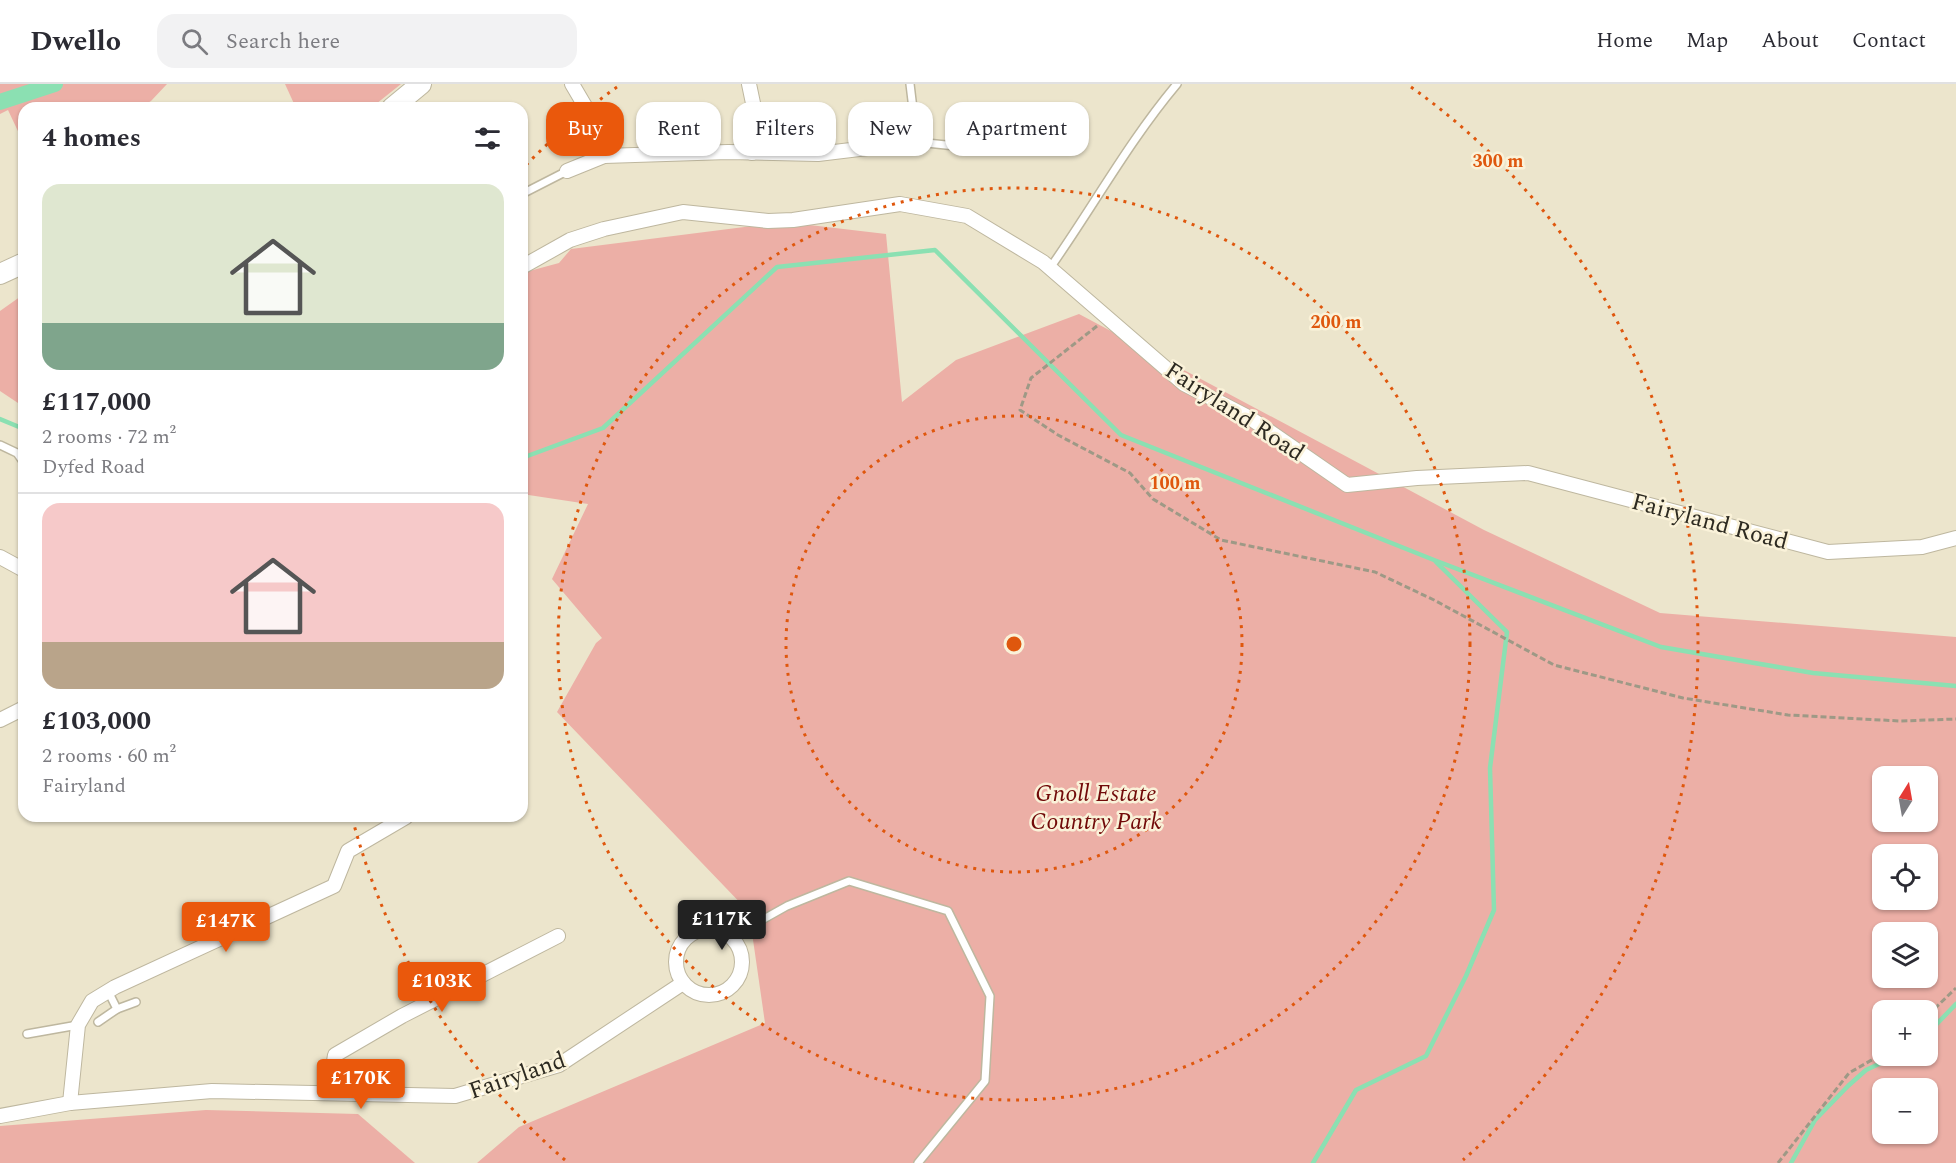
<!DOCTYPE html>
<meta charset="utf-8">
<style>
:root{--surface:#fff;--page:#f2f2f3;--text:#2b2b33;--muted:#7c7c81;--line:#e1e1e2;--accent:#ea580c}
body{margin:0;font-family:Spectral,serif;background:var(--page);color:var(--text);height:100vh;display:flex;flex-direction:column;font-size:22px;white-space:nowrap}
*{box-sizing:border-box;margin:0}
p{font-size:20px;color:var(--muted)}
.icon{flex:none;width:33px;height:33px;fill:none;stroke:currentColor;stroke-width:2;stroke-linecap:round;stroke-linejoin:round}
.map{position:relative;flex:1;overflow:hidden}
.sheet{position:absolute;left:18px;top:18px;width:510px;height:720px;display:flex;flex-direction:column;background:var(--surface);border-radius:18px;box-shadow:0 2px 4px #0004}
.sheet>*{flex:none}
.banner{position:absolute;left:546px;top:18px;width:570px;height:54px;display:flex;gap:12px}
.needle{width:39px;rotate:11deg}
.tools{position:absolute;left:1872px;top:682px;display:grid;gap:12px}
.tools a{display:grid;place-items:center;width:66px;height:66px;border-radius:12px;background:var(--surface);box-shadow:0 2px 4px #0004;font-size:30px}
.price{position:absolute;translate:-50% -51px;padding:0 14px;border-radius:6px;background:var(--accent);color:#fff;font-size:20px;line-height:39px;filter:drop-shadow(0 2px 3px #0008)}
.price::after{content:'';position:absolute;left:50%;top:36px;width:18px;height:14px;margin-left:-9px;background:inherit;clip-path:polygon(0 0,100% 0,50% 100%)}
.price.on{background:#222;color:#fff}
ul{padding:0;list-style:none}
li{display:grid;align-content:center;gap:12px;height:318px;padding:0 24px}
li+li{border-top:2px solid var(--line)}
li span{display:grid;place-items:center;height:186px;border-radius:18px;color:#555}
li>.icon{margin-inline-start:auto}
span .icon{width:108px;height:108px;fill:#fffc;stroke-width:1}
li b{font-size:26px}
h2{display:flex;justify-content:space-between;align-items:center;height:72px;padding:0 24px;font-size:26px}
.chip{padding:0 21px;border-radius:18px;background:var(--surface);box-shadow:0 2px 4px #0004;font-size:21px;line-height:54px}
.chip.on{background:var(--accent);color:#fff}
header{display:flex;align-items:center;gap:36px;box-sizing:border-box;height:84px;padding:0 30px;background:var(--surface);border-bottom:2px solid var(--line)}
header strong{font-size:28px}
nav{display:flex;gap:33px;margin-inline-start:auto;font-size:21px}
.search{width:420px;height:54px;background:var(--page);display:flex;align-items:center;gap:15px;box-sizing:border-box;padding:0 21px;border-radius:18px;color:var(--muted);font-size:22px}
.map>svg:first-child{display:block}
.green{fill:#ecafa6;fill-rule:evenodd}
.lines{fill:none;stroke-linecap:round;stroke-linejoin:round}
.stream{stroke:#8be0b2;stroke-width:4.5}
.canal{stroke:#8be0b2;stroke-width:16}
.lane-casing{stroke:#beb79f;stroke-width:10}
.street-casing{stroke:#beb79f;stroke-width:16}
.secondary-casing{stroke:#beb79f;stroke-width:22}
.path{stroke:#9e9986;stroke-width:3;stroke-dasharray:6 3;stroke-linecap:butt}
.lane{stroke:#fff;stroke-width:7}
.street{stroke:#fff;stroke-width:14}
.secondary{stroke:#fff;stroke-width:20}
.ring{fill:none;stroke:#df570d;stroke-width:3;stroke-dasharray:3 6}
.labels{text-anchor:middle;stroke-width:5;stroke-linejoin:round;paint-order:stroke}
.street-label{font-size:24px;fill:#2d2a21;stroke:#faf2d9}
.park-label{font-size:24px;font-style:italic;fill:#710a09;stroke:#faf2d9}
.centre{fill:#df570d;stroke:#faf2d9;stroke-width:3}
.ring-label{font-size:18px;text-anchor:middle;font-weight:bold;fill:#df570d;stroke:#faf2d9;stroke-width:5;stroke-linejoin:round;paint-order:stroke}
</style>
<header>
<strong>Dwello</strong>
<div class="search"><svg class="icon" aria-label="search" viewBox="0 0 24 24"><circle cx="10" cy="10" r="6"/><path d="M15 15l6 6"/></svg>Search here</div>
<nav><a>Home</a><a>Map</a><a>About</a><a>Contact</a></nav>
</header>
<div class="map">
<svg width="1956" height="1079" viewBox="0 0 1956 1079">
<rect width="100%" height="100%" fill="#ece5cc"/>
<g class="green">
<path d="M 0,0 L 167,0 L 151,17 L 139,24 L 24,24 L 24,60 L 8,26 L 0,30 Z"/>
<path d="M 285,0 L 401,0 L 371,24 L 296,24 Z"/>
<path d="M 784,138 L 886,150 L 902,318 L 956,276 L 1079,230 L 1484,446 L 1660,529 L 1956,553 L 1956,1079 L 477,1079 L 519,1043 L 765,939 L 749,828 L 557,628 L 596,559 L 602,554 L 552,495 L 588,420 L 522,410 L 522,189 L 559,179 L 571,165 ZM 1882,693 L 1928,693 L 1928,738 L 1882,738 ZM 1882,771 L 1928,771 L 1928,816 L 1882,816 ZM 1882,849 L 1928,849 L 1928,894 L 1882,894 ZM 1882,927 L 1928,927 L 1928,972 L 1882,972 ZM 1882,1005 L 1928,1005 L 1928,1050 L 1882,1050 Z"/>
<path d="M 24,210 L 24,323 L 0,307 L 0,227 Z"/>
<path d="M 206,1026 L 358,1030 L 415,1079 L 0,1079 L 0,1042 Z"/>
</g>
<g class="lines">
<g class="stream">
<path d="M 0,335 L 24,345"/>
<path d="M 522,374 L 603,344 L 777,183 L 935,166 L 1121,351 L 1434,476 L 1661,563 L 1813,589 L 1956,602"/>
<path d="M 1928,949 L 1956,920"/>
<path d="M 1313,1079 L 1356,1006 L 1426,972 L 1466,892 L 1494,826 L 1490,684 L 1507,548 L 1436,478"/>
<path d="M 1791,1079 L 1815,1036 L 1848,1002 L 1866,986 L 1896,972"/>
</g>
<path class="canal" d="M 0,18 L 55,0"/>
<defs>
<g id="lane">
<path d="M 910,0 L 917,58 L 965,63"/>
<path d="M 522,110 L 567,87"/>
<path d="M 1050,184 C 1093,123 1129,57 1177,0"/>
<path d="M 0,361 L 17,369 L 24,379"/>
<path d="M 733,856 L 751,842 L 787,822 L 849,797 L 948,827 L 990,912 L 985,997 L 918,1079"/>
<path d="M 117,925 L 136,918"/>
<path d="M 98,938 L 117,925 L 108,907"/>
<path d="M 27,950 L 78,941"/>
</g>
<g id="street">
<path d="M 749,0 L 754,24 L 752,69"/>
<path d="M 604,72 L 728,68 L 818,70 L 917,58"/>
<path d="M 567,87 L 604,72 L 592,34 L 572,0"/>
<path d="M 522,183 L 570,156 L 604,145 L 683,128 L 768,137 L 793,136 L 900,120 L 967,132 L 1043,178 L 1184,300 L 1250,334 L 1347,401 L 1417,394 L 1528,389 L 1828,468 L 1922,463 L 1956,454"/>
<path d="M 0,473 L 24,486"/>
<path d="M 0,636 L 24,624"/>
<circle cx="709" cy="878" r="33"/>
<path d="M 329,1009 L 335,971 L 402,932 L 558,852"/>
<path d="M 70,1019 L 78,941 L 92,917 L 115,903 L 334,802 L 348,767 L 406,733"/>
<path d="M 0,1032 L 70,1019 L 212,1007 L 455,1012 L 559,981 L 683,899"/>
</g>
<g id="secondary">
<path d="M 392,24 L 421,0"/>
<path d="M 0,190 L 24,179"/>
</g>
</defs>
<use href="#lane" class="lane-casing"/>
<use href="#street" class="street-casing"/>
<use href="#secondary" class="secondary-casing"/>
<g class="path">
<path d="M 1097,242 L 1031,294 L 1020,326 L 1058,351 L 1130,389 L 1153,415 L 1221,456 L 1375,488 L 1434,516 L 1554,581 L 1683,614 L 1788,631 L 1900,637 L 1956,635"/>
<path d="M 1928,931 L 1956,904"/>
<path d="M 1778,1079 L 1849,989 L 1882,970"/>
</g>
<use href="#lane" class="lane"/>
<use href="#street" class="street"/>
<use href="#secondary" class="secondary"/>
</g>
<g class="ring">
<circle cx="1014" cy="560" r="228"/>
<circle cx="1014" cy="560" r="456"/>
<path d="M565 1076A684 684 0 0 1 353 737M526 81A684 684 0 0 1 617 3M1411 3A684 684 0 0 1 1463 1076"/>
</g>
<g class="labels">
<g class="street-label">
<text transform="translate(1235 327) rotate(33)" y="8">Fairyland Road</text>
<text transform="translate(1710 437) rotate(15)" y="8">Fairyland Road</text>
<text transform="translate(517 991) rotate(-19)" y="8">Fairyland</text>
</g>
<g class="park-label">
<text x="1096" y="717">Gnoll Estate<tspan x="1096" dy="28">Country Park</tspan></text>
</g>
</g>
<circle cx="1014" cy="560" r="9" class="centre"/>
<g class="ring-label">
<text x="1498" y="83">300 m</text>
<text x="1336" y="244">200 m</text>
<text x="1175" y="405">100 m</text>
</g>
</svg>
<div class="tools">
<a><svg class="needle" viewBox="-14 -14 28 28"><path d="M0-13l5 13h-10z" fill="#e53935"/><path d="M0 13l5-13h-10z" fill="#7c7c81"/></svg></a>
<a><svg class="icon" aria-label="locate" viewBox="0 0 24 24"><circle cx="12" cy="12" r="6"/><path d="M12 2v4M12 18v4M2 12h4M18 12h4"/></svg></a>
<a><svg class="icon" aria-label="layers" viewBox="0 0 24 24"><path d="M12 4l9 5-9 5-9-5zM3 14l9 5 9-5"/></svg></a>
<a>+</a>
<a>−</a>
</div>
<b class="price on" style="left:722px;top:867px">£117K</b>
<b class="price" style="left:226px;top:869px">£147K</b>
<b class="price" style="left:442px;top:929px">£103K</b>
<b class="price" style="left:361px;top:1026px">£170K</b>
<div class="banner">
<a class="chip on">Buy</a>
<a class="chip">Rent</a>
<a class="chip">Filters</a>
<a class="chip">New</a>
<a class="chip">Apartment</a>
</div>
<section class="sheet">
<h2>4 homes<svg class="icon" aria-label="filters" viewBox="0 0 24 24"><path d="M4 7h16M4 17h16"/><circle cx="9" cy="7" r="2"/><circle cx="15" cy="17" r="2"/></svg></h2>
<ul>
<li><span style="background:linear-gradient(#dfe7d0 75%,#7fa58c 0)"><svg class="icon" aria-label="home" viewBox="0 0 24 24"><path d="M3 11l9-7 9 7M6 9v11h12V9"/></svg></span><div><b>£117,000</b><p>2 rooms · 72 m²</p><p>Dyfed Road</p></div></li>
<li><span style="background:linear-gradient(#f6c9c9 75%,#b9a48a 0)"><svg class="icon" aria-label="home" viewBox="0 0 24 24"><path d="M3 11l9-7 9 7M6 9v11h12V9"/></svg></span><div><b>£103,000</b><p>2 rooms · 60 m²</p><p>Fairyland</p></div></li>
</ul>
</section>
</div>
